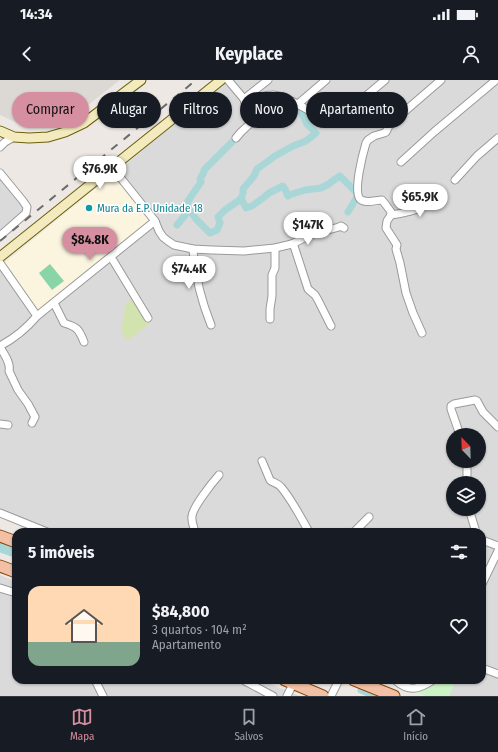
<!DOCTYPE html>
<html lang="pt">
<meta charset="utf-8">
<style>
:root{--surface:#171b24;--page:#20242c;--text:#f1f3f6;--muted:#9ea1a6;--line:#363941;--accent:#d68fa0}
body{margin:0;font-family:"Fira Sans Condensed",sans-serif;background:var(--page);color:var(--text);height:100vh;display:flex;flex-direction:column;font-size:15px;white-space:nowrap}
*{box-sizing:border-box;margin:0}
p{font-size:13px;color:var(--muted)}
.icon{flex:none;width:22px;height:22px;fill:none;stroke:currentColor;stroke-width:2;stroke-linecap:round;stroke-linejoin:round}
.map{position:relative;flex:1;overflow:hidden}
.drawer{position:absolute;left:12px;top:448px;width:474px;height:156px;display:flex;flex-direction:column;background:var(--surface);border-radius:12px;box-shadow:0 1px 3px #0004}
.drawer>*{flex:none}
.guide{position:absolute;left:12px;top:12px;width:474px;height:36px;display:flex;gap:8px}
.needle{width:26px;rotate:337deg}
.fabs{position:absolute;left:446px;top:348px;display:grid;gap:8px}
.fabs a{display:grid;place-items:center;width:40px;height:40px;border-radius:50%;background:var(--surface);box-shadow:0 1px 3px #0004;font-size:20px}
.price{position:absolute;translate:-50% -34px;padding:0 9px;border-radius:14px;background:#fff;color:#222;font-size:13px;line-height:26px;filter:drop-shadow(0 1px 2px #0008)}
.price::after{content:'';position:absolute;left:50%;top:24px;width:12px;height:9px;margin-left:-6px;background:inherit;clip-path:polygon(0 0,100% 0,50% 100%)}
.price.on{background:var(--accent);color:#111}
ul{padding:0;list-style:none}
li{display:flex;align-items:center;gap:12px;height:100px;padding:0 16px}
li span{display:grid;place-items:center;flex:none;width:112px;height:80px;border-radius:12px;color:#555}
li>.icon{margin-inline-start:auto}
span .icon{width:48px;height:48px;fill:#fffc;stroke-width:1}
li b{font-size:17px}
h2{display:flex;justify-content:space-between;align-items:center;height:48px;padding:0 16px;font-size:17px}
.pill{padding:0 14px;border-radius:18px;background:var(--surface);box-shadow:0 1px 3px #0004;font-size:14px;line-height:36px}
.pill.on{background:var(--accent);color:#111}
.status{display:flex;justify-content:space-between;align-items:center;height:28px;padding:0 20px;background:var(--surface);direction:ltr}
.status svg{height:11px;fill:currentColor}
header{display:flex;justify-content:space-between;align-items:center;height:52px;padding:0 16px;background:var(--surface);font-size:18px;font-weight:700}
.tabs{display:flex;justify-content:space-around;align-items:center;height:56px;border-top:1px solid var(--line);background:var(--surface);font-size:11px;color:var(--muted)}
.tabs a{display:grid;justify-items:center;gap:2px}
.tabs .on{color:var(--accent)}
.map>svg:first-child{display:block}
.residential{fill:#dbdada;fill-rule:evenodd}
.education{fill:#fbf5df}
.airport{fill:#dcd9d5}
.grass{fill:#d3e3af}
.park{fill:#cbf3c5}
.pitch{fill:#8ad5a8}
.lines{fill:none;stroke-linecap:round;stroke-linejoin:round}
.canal{stroke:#a9d6d7;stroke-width:7}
.river{stroke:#a9d6d7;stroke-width:12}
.street-casing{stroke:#9a9a9a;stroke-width:9}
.secondary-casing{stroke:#695f10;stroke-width:11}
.primary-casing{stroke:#87460f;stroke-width:13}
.street{stroke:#fff;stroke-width:7}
.secondary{stroke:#f3eabd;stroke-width:9}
.primary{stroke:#f2c0a4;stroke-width:11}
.rail{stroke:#6b6b6b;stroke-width:2;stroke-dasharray:8 8;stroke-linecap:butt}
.culture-dot{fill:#0f9aa8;stroke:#fff;stroke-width:1.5}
.labels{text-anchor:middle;stroke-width:3;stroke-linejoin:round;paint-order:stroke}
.culture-label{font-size:11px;fill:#0d838f;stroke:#fff;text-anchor:start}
</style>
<div class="status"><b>14:34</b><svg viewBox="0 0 49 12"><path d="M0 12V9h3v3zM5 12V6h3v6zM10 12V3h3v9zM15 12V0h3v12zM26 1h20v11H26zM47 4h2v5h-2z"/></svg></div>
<header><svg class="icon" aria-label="back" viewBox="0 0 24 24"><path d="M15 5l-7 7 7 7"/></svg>Keyplace<svg class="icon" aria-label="person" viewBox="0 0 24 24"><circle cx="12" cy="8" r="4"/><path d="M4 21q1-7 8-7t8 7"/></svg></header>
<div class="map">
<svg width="498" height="616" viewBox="0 0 498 616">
<rect width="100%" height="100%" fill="#ede8e4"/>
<g class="residential">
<path d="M 228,0 L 498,0 L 498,616 L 429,616 L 385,600 L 482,600 L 482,452 L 41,452 L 0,436 L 0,187 ZM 453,355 L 479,355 L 479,381 L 453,381 ZM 453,403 L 479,403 L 479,429 L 453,429 Z"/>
<path d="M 0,89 L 30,125 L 0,155 Z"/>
<path d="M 0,495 L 16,502 L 16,600 L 260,600 L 300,616 L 0,616 Z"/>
</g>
<path class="education" d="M 114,93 L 153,138 L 38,230 L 3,184 Z"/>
<path class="airport" d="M 0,0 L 120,0 L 84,28 L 54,41 L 17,43 L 0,35 Z"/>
<path class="grass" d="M 135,217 L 150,243 L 127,261 L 121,251 L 123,239 L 126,224 Z"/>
<path class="park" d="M 446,600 L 456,600 L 449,616 L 425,616 L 414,611 L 428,607 Z"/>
<path class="pitch" d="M 50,184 L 64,201 L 52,210 L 39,193 Z"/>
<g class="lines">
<g class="canal">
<path d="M 241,118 L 246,128 L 252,126 L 263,118 L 269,113 L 283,106 L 285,109 L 288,116 L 289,115 L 305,110 L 321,108 L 329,104 L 331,102 L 340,96 L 356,112 L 357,117 L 348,132"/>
<path d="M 187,126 L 196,139 L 210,153 L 217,150 L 220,143 L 218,137 L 225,130 L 241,119 L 243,113 L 243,109 L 254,96 L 257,89 L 275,76 L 293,66 L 306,61 L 316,53 L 307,44 L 297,23 L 299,22"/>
<path d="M 177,145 L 186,134 L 188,121 L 201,102 L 201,101 L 200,99 L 204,92 L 204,90 L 240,54"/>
<path d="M 408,601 L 408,600"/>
<path d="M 361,610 L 375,616"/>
</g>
<path class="river" d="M 0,466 L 16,472"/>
<defs>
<g id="street">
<path d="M 228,0 L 244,19 L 247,30 L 253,41 L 241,52 L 236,58"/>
<path d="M 244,19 C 253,21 263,15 272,15 C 285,14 316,35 328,42 L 332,43 L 336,41 L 385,0"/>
<path d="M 244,19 L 268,0"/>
<path d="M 298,24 L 326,0"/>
<path d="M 0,67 L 5,62 L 14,57"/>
<path d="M 401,82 L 434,52 L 496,0"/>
<path d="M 112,87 L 155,141 L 159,151 L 163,157 L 168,161 L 174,165 L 193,169 L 212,170 L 244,171 L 275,168 L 292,164 L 310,155 L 339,147 L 341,146 L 344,148"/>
<path d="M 0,93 L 23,121 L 27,127 L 26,133 L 0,156"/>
<path d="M 455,100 L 477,76 L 498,58"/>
<path d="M 391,135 C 399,134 421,130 426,124 C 427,122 427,120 428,118"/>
<path d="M 292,164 L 294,166 L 308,209 L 315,215 L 318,220 L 331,246"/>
<path d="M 193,169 C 195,196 201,220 211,245"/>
<path d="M 111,177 L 148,238"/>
<path d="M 0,183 L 37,236"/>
<path d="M 54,223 L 64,243 C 77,247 79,249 84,262"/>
<path d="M 270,239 L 270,229 L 272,216 L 272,195 L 275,188 L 275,168"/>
<path d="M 422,253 L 413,233 L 406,213 L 400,183 L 396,169 L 397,165 L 386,148 L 387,141 L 391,135 L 391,132 L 386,125 L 382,120 C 376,120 365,124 360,119 C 353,111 363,73 366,63 L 368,60 L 374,56 L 384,53 L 386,52 L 390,44 L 441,0"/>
<path d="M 0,266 C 15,258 26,249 37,236 L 155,141"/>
<path d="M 0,267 C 4,274 11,283 9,291 L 18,310 L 28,324 L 35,337 L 32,343"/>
<path d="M 0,344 L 8,345"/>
<path d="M 460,355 L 451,329 L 451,326 L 454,324 L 475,320 L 477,321 L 483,332 L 498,347"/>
<path d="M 262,381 L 270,400 C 273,403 278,403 281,407 C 292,420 300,436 309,452"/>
<path d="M 467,403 L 467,381"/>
<path d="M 469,429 L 476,452"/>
<path d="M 0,433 L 47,452"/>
<path d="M 195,452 C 194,447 191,442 192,436 C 193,427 212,403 219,395"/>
<path d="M 354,452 L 369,437"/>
<path d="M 482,460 L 498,466"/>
<path d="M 482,504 L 498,471"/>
<path d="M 0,508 L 16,513"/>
<path d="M 482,588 L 498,594"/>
<path d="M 95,600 L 103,616"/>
<path d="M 243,600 L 273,616"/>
<path d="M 395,600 C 409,612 418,610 433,600"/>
<path d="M 287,616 L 293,604"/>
<path d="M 331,616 L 339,600"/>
</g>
<g id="secondary">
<path d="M 0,51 L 14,57 L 29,58 L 48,57 L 65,52 L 84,43 L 141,0"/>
<path d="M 0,177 L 221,0"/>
</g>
<g id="primary">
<path d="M 0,456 L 16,462"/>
<path d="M 0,486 L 16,492"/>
<path d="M 285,600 L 323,616"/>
<path d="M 354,600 L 394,616"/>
</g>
</defs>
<use href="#street" class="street-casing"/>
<use href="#secondary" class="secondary-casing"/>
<use href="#primary" class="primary-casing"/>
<use href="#street" class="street"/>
<use href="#secondary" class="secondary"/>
<use href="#primary" class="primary"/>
<path class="rail" d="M 0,161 L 196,0"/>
</g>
<circle class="culture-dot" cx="89" cy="128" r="4"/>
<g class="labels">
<g class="culture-label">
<text x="97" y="132">Mura da E.P. Unidade 18</text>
</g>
</g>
</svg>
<div class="fabs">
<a><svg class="needle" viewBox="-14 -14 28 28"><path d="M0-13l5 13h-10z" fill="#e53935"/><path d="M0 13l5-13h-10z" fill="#9ea1a6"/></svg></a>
<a><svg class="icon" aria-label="layers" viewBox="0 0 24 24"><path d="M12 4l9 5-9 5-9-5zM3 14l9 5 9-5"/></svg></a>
</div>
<b class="price" style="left:100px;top:110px">$76.9K</b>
<b class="price" style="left:420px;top:138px">$65.9K</b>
<b class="price" style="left:308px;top:166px">$147K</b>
<b class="price on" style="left:90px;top:181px">$84.8K</b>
<b class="price" style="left:189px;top:210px">$74.4K</b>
<div class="guide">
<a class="pill on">Comprar</a>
<a class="pill">Alugar</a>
<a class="pill">Filtros</a>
<a class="pill">Novo</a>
<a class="pill">Apartamento</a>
</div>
<section class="drawer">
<h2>5 imóveis<svg class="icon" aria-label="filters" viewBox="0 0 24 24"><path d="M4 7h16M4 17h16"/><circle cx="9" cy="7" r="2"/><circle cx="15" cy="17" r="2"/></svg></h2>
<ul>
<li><span style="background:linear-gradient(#ffd9b3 70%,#7fa58c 0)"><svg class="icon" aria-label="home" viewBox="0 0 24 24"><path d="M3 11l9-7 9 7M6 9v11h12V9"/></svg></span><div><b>$84,800</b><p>3 quartos · 104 m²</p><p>Apartamento</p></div><svg class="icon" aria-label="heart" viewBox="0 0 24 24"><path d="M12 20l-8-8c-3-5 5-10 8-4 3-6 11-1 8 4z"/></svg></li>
</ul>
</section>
</div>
<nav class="tabs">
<a class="on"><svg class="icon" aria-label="map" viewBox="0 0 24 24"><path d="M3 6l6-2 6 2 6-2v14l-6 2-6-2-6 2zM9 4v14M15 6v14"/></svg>Mapa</a>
<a><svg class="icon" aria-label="saved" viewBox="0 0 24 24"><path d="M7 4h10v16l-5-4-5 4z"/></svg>Salvos</a>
<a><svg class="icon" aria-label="home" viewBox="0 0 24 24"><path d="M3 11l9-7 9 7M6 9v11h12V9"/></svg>Início</a>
</nav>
